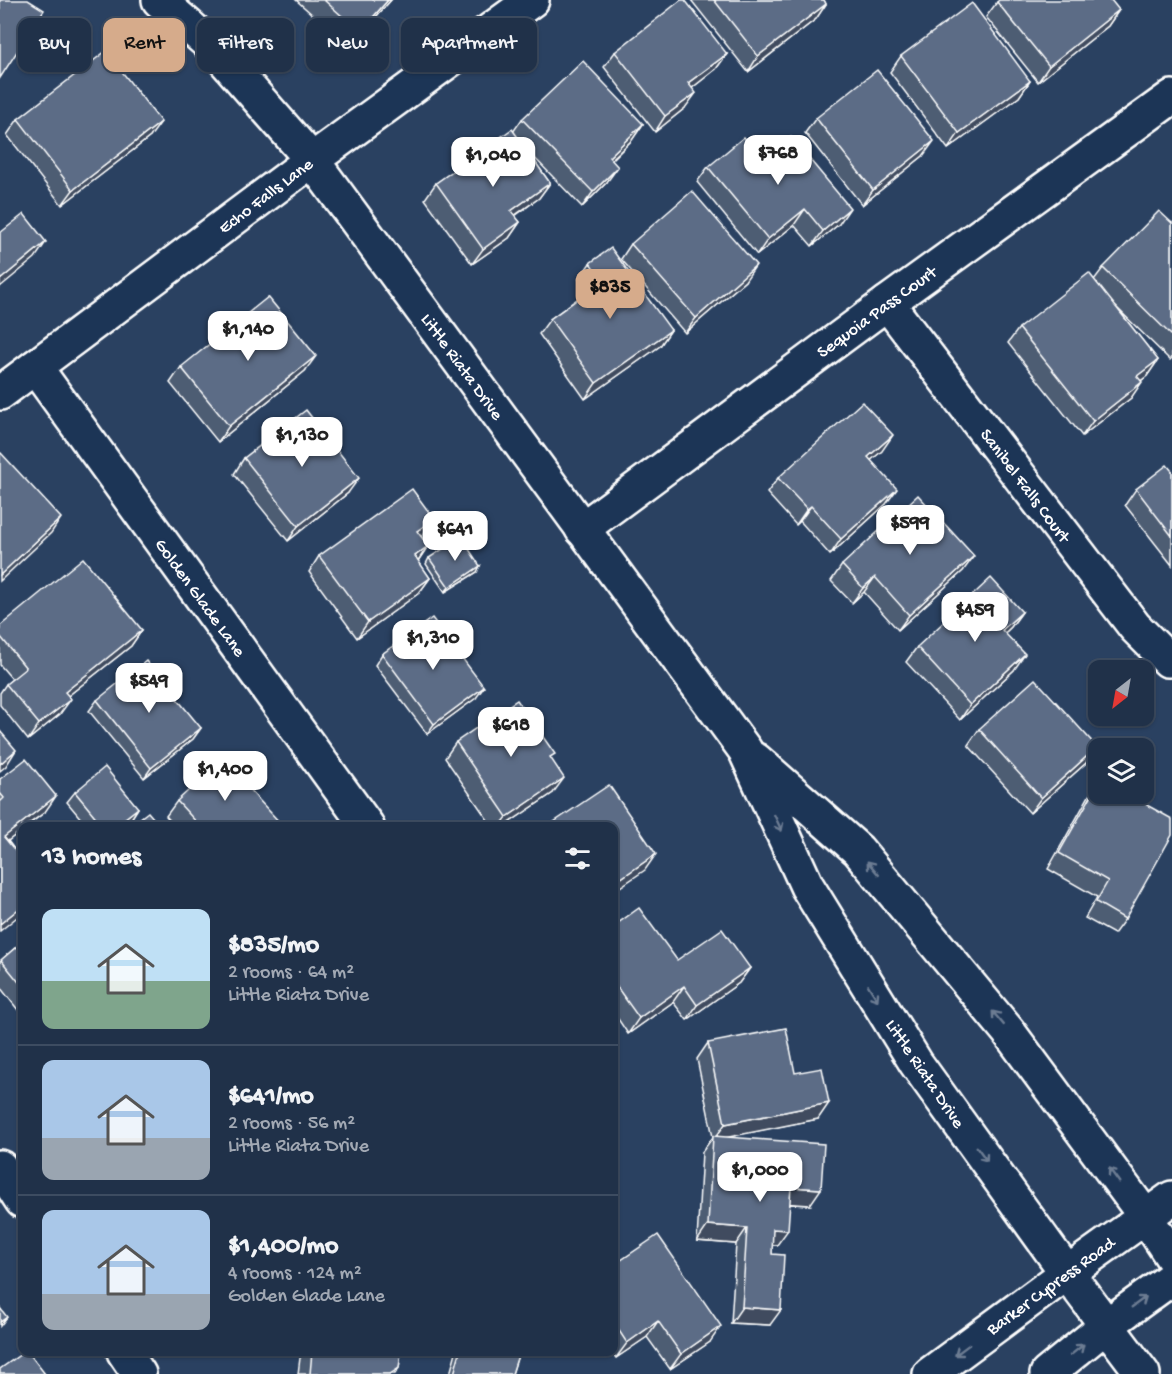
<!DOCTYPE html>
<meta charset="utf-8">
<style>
:root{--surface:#203149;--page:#283950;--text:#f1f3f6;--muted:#a2a9b4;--line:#3d4c61;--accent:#d6ab8b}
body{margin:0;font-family:"Gochi Hand",sans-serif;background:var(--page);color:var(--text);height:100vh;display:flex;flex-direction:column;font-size:22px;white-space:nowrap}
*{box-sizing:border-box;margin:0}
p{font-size:20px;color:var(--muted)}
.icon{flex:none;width:33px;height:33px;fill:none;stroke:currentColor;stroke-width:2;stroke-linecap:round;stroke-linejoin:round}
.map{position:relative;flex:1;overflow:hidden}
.sheet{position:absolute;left:18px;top:822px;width:600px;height:534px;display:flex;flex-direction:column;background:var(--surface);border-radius:12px;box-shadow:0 2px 4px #0004,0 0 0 2px var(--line)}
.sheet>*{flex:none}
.hud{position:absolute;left:18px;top:18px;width:600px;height:54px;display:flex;gap:12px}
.needle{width:39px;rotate:211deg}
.tools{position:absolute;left:1088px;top:660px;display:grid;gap:12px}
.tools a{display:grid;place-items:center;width:66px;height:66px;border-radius:12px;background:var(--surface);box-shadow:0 2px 4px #0004,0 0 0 2px var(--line);font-size:30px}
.price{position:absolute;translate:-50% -51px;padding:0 14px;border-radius:12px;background:#fff;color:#222;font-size:20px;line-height:39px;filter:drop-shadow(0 2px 3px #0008)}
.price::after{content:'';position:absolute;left:50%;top:36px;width:18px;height:14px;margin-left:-9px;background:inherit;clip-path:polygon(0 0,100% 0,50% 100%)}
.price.on{background:var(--accent);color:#111}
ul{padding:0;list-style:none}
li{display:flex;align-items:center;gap:18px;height:150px;padding:0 24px}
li+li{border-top:2px solid var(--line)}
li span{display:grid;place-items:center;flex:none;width:168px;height:120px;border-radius:12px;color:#555}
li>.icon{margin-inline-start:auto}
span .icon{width:72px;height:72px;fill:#fffc;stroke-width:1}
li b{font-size:26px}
h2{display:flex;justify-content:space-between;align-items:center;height:72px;padding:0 24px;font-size:26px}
.pill{padding:0 21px;border-radius:12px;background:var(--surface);box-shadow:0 2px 4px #0004,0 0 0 2px var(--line);font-size:21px;line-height:54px}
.pill.on{background:var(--accent);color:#111}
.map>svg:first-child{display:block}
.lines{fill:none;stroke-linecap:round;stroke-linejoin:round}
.minor-casing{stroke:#fff;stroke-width:38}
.major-casing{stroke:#fff;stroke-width:38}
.minor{stroke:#1d3557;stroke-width:33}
.major{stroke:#1d3557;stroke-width:33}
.wall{fill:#4e5d73;stroke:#fff;stroke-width:1.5}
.shaded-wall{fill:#404c5e;stroke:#fff;stroke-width:1.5}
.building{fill:#5b6c86;stroke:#fff;stroke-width:1.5}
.oneway{stroke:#6c7c92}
.labels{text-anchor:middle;stroke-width:4.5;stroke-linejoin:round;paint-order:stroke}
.street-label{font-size:18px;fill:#fff;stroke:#1d3557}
</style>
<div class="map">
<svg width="1172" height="1374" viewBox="0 0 1172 1374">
<rect width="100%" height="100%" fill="#2a4161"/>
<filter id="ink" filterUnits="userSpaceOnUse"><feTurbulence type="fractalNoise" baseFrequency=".0167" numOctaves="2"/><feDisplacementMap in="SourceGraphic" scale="12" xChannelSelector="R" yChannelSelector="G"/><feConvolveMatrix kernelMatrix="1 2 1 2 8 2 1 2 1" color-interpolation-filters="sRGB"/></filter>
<g filter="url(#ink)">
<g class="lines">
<defs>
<g id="minor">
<path d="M 159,0 L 213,47 L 312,160 L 745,750 L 807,886 L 916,1063 L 1067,1273 L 1143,1374"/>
<path d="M 887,303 L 1135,627 L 1168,660 L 1172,659"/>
<path d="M 35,367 L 367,826"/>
<path d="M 0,393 L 312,160 L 532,0"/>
<path d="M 582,529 L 887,303 L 1172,97"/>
<path d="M 756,760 L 858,850 L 1008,1031 L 1145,1216 L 1172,1257"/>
<path d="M 0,1167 L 22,1201"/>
<path d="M 124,1352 L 139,1374"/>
</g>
<g id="major">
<path d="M 930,1374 L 1067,1273 L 1172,1198"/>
<path d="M 1047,1374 L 1107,1325 L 1172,1278"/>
</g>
</defs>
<use href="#minor" class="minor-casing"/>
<use href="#major" class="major-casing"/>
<use href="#minor" class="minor"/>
<use href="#major" class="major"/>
</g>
<g class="wall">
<path d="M 296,0 L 391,0 L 349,47 Z"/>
<path d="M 691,0 L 824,0 L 826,4 L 816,19 L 748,72 Z"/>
<path d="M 997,2 L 1119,10 L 1108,26 L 1038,82 L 986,17 Z"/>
<path d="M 615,52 L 727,54 L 716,69 L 692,88 L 685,108 L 655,132 L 604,67 Z"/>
<path d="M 901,56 L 1030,81 L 1019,97 L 948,149 L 890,72 Z"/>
<path d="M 816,118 L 923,156 L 862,205 L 805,133 Z"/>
<path d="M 18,119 L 150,137 L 62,205 L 7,135 Z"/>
<path d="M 522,119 L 643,124 L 632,140 L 612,160 L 607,182 L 582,207 L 526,149 L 550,183 L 539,198 L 515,216 L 520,222 L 509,238 L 472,264 L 425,199 L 436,183 L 513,132 Z"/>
<path d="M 708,167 L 839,224 L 812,246 L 794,225 L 757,255 L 697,182 Z"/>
<path d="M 1172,223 L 1172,358 L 1170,360 L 1116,307 L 1158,360 L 1147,376 L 1141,381 L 1131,398 L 1082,436 L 1008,343 L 1019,328 L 1094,280 L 1103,268 Z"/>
<path d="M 631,244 L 745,281 L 685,333 L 621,259 Z"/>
<path d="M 590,263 L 671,330 L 660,346 L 585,399 L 539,334 L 550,319 L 588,291 L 579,279 Z"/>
<path d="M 181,367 L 305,371 L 218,442 L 170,383 Z"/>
<path d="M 882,451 L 871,460 L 886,504 L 830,555 L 800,521 L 796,525 L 767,493 L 778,478 Z"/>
<path d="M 244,458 L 348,493 L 288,541 L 234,474 Z"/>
<path d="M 1172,471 L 1172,565 L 1125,505 L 1136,489 Z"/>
<path d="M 423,535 L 421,536 L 428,546 L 418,561 L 430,578 L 419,593 L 357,638 L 309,572 L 319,556 Z"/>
<path d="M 429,558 L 477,572 L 445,592 L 426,564 Z"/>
<path d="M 842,565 L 963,571 L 898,630 L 864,592 L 852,603 L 831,581 Z"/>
<path d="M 1022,612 L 1011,627 L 1005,633 L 1014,670 L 960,720 L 906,662 L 917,647 Z"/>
<path d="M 0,626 L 142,630 L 131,646 L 68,696 L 60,714 L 28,740 L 0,705 L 0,693 L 6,684 L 12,679 L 0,665 Z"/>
<path d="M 382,654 L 476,698 L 427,734 L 375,665 Z"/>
<path d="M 97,700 L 201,728 L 193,739 L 144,778 L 89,711 Z"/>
<path d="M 979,729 L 1097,747 L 1086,763 L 1030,813 L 968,745 Z"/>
<path d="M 456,742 L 553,793 L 504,826 L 492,826 L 445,758 Z"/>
<path d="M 0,779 L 45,812 L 8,841 L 17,853 L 0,931 Z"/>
<path d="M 1098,783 L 1098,794 L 1125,919 L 1114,934 L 1085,918 L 1097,897 L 1048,869 L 1090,794 Z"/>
<path d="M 75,792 L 138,808 L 131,819 L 121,826 L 87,826 L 67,802 Z"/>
<path d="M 177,801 L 283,826 L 175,826 L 166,816 Z"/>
<path d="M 614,926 L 677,960 L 750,968 L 739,983 L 687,1020 L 673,1002 L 628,1034 L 614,1013 Z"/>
<path d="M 22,942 L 22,1015 L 0,987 L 0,961 Z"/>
<path d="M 708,1043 L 795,1073 L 818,1119 L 726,1137 L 810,1205 L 790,1204 L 777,1245 L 772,1245 L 770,1325 L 731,1323 L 736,1244 L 697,1241 L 702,1152 L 713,1137 L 697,1059 Z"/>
<path d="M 614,1265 L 710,1342 L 670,1369 L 647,1337 L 616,1358 L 611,1352 L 614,1352 Z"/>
<path d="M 305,1352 L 401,1352 L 399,1368 L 395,1374 L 298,1374 L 300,1358 Z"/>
<path d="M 456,1352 L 519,1352 L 512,1374 L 450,1374 Z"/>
</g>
<g class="shaded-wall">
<path d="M 388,0 L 391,0 L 349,47 L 360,32 Z"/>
<path d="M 826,4 L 816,19 L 748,72 L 758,56 Z"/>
<path d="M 1119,10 L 1108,26 L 1038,82 L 1049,66 Z"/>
<path d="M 727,54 L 716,69 L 678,99 L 688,83 Z"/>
<path d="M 1030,81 L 1019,97 L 948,149 L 959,133 Z"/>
<path d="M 696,93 L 685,108 L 655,132 L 665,116 Z"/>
<path d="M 161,122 L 150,137 L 62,205 L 73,190 Z"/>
<path d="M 643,124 L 632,140 L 598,172 L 609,157 Z"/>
<path d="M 934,141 L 923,156 L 862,205 L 873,190 Z"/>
<path d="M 618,167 L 607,182 L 582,207 L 593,192 Z"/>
<path d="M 550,183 L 539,198 L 500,226 L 511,211 Z"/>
<path d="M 850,208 L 839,224 L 812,246 L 823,231 Z"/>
<path d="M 805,209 L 794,225 L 757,255 L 768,239 Z"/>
<path d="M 520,222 L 509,238 L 472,264 L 483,249 Z"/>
<path d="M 46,242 L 35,258 L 0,287 L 0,280 Z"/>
<path d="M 756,265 L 745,281 L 685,333 L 696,318 Z"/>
<path d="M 671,330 L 660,346 L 585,399 L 596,383 Z"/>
<path d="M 316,356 L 305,371 L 218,442 L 229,426 Z"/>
<path d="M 1158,360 L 1147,376 L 1126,392 L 1137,376 Z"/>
<path d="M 1142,382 L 1131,398 L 1082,436 L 1093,421 Z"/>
<path d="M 893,435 L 882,451 L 857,472 L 868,457 Z"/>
<path d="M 359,478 L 348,493 L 288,541 L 298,526 Z"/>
<path d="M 897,489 L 886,504 L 830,555 L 841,539 Z"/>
<path d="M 811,506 L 800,521 L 796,525 L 807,509 Z"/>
<path d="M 61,518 L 51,533 L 0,581 L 0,575 Z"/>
<path d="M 434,519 L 423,535 L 406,547 L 417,531 Z"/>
<path d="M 428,546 L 417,562 L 415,556 Z"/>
<path d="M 974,556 L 963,571 L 898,630 L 909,615 Z"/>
<path d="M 480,566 L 477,572 L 445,592 L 449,587 Z"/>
<path d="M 875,577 L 864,592 L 852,603 L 863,588 Z"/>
<path d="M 430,578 L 419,593 L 357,638 L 368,622 Z"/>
<path d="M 1022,612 L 1011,627 L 992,645 L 1002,630 Z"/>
<path d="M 142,630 L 131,646 L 54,707 L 65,692 Z"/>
<path d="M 1025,654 L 1014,670 L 960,720 L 970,705 Z"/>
<path d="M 484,687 L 476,698 L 427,734 L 434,724 Z"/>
<path d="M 71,699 L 60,714 L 28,740 L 39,724 Z"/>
<path d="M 201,728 L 193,739 L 144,778 L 151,768 Z"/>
<path d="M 1097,747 L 1086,763 L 1030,813 L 1041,798 Z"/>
<path d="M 16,750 L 6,766 L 0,771 L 0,764 Z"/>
<path d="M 564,778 L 553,793 L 504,826 L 500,826 L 507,817 Z"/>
<path d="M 56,796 L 45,812 L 26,826 L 22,826 L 22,830 L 0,847 L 4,837 Z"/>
<path d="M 138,808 L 131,819 L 121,826 L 115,826 Z"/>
<path d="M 656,854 L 645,870 L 614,891 L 614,883 Z"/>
<path d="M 22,906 L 22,913 L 0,931 L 0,924 Z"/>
<path d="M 750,968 L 739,983 L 687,1020 L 697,1005 Z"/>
<path d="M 684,986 L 673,1002 L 628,1034 L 639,1018 Z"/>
<path d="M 829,1103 L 818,1119 L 714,1140 L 725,1124 Z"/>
<path d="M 791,1187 L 821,1189 L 810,1205 L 780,1203 Z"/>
<path d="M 708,1225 L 747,1228 L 736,1244 L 697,1241 Z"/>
<path d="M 773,1229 L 788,1230 L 777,1245 L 762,1244 Z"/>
<path d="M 742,1307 L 781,1310 L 770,1325 L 731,1323 Z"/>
<path d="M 7,1317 L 0,1326 L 0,1322 Z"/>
<path d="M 658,1321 L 647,1337 L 616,1358 L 627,1343 Z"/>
<path d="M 721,1326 L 710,1342 L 670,1369 L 681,1354 Z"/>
</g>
<g class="building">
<path d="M 0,0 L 28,0 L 44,10 L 0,78 Z"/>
<path d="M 324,0 L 388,0 L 360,32 Z"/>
<path d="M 681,0 L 685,0 L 727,54 L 688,83 L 696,93 L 665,116 L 615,52 Z"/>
<path d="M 714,0 L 824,0 L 826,4 L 758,56 Z"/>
<path d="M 999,0 L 1111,0 L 1119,10 L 1049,66 L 997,2 Z"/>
<path d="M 972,3 L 1030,81 L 959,133 L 901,56 Z"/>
<path d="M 106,51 L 161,122 L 73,190 L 18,119 Z"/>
<path d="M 583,61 L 643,124 L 609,157 L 618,167 L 593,192 L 522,119 Z"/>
<path d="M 877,70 L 934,141 L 873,190 L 816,118 Z"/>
<path d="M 512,129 L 550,183 L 511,211 L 520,222 L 483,249 L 436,183 Z"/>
<path d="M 744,137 L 762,160 L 791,137 L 850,208 L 823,231 L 805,209 L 768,239 L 708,167 Z"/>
<path d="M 692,191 L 756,265 L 696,318 L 631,244 Z"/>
<path d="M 1159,211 L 1172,223 L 1172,336 L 1103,268 Z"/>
<path d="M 24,214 L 46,242 L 0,280 L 0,233 Z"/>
<path d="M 611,248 L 671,330 L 596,383 L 550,319 L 603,281 L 590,263 Z"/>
<path d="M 1089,273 L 1158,360 L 1137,376 L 1142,382 L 1093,421 L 1019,328 Z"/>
<path d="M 268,297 L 316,356 L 229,426 L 181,367 Z"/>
<path d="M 862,402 L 893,435 L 868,457 L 897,489 L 841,539 L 811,506 L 807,509 L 778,478 Z"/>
<path d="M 306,410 L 359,478 L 298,526 L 244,458 Z"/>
<path d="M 0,453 L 1,453 L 61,518 L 0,575 Z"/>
<path d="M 1167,465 L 1172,471 L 1172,536 L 1136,489 Z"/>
<path d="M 412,489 L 434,519 L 417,531 L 428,546 L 415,556 L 430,578 L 368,622 L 319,556 Z"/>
<path d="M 918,495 L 974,556 L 909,615 L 875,577 L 863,588 L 842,565 Z"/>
<path d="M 461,537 L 480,566 L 449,587 L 429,558 Z"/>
<path d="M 83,558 L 142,630 L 65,692 L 71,699 L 39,724 L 6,684 L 26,668 L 0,636 L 0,626 Z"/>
<path d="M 991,578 L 1022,612 L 1002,630 L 1025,654 L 970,705 L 917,647 Z"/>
<path d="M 432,618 L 484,687 L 434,724 L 382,654 Z"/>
<path d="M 146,661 L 201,728 L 151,768 L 97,700 Z"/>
<path d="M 1035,679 L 1097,747 L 1041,798 L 979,729 Z"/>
<path d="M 517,700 L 555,754 L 550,757 L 564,778 L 507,817 L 456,742 Z"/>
<path d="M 0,731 L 16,750 L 0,764 Z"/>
<path d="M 26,759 L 56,796 L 4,837 L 17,853 L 22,848 L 22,906 L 0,924 L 0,802 L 4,798 L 0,793 L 0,779 Z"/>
<path d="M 222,760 L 283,826 L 200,826 L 177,801 Z"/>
<path d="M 105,767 L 138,808 L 115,826 L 103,826 L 75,792 Z"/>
<path d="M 1098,784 L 1098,794 L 1127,794 L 1172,819 L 1172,835 L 1125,919 L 1096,902 L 1108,881 L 1059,853 Z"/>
<path d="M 609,785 L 656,854 L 614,883 L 614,826 L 548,826 Z"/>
<path d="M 148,812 L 160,826 L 130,826 Z"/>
<path d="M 639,908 L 677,960 L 722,929 L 750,968 L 697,1005 L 684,986 L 639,1018 L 614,983 L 614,926 Z"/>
<path d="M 22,942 L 22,986 L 1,960 Z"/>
<path d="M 786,1028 L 795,1073 L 822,1068 L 829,1103 L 725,1124 L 708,1043 Z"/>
<path d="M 713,1136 L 824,1144 L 821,1189 L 791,1187 L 788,1230 L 773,1229 L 772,1254 L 784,1255 L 781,1310 L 742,1307 L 747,1228 L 708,1225 Z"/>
<path d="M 658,1235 L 721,1326 L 681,1354 L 658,1321 L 627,1343 L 614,1323 L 614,1265 Z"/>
<path d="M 0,1308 L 7,1317 L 0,1322 Z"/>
<path d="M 24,1352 L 28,1352 L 45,1374 L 0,1374 L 0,1369 Z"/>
<path d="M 312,1352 L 401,1352 L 399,1368 L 390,1374 L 310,1374 Z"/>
<path d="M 460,1352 L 519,1352 L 512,1374 L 454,1374 Z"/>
</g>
<defs><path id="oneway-shaft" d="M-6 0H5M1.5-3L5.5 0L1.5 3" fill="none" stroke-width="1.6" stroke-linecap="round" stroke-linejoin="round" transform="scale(1.5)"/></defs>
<g class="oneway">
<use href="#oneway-shaft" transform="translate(778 823) rotate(65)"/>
<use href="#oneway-shaft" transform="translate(873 868) rotate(-130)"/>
<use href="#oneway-shaft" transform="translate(873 993) rotate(58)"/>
<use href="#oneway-shaft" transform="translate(998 1018) rotate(-130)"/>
<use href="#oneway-shaft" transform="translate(982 1154) rotate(54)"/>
<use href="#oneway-shaft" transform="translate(1114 1175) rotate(-126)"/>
<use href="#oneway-shaft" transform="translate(1139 1302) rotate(-36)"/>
<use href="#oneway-shaft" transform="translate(962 1350) rotate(143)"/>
<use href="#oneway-shaft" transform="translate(1077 1350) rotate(-39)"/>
</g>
</g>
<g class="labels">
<g class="street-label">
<text transform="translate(265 195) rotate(-37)" y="6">Echo Falls Lane</text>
<text transform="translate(876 311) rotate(-36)" y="6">Sequoia Pass Court</text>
<text transform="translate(463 366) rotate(54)" y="6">Little Riata Drive</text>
<text transform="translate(1026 485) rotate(53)" y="6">Sanibel Falls Court</text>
<text transform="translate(201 597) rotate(54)" y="6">Golden Glade Lane</text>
<text transform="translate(926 1073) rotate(56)" y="6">Little Riata Drive</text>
<text transform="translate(1050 1285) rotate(-36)" y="6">Barker Cypress Road</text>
</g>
</g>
</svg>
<div class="tools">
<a><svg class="needle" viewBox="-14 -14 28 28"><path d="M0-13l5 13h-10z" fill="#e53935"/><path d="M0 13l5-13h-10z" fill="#a2a9b4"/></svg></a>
<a><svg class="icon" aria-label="layers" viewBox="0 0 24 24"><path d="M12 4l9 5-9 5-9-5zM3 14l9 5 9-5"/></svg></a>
</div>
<b class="price" style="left:778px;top:186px">$768</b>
<b class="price" style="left:493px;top:188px">$1,040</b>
<b class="price on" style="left:610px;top:320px">$835</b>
<b class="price" style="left:248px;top:362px">$1,140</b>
<b class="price" style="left:302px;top:468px">$1,130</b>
<b class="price" style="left:910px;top:556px">$599</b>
<b class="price" style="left:455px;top:562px">$641</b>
<b class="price" style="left:975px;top:643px">$459</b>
<b class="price" style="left:433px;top:671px">$1,310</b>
<b class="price" style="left:149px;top:714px">$549</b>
<b class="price" style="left:511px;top:758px">$618</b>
<b class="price" style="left:225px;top:802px">$1,400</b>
<b class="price" style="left:760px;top:1203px">$1,000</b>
<div class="hud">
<a class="pill">Buy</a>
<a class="pill on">Rent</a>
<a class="pill">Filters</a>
<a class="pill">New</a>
<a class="pill">Apartment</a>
</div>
<section class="sheet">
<h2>13 homes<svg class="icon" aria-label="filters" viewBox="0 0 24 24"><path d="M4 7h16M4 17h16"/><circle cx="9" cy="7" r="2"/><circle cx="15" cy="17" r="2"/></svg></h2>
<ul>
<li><span style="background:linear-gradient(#bfe0f5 60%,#7fa58c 0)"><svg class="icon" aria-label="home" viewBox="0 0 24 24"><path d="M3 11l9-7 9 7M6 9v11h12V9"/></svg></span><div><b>$835/mo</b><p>2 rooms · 64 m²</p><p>Little Riata Drive</p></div></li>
<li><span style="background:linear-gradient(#a9c7e8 65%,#9aa5b1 0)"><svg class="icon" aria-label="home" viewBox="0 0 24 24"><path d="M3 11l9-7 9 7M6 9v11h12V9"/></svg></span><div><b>$641/mo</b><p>2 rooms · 56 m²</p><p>Little Riata Drive</p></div></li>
<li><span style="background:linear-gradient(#a9c7e8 70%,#9aa5b1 0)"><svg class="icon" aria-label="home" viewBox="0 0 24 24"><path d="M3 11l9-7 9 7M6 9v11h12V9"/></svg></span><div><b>$1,400/mo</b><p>4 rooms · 124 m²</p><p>Golden Glade Lane</p></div></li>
</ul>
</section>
</div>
